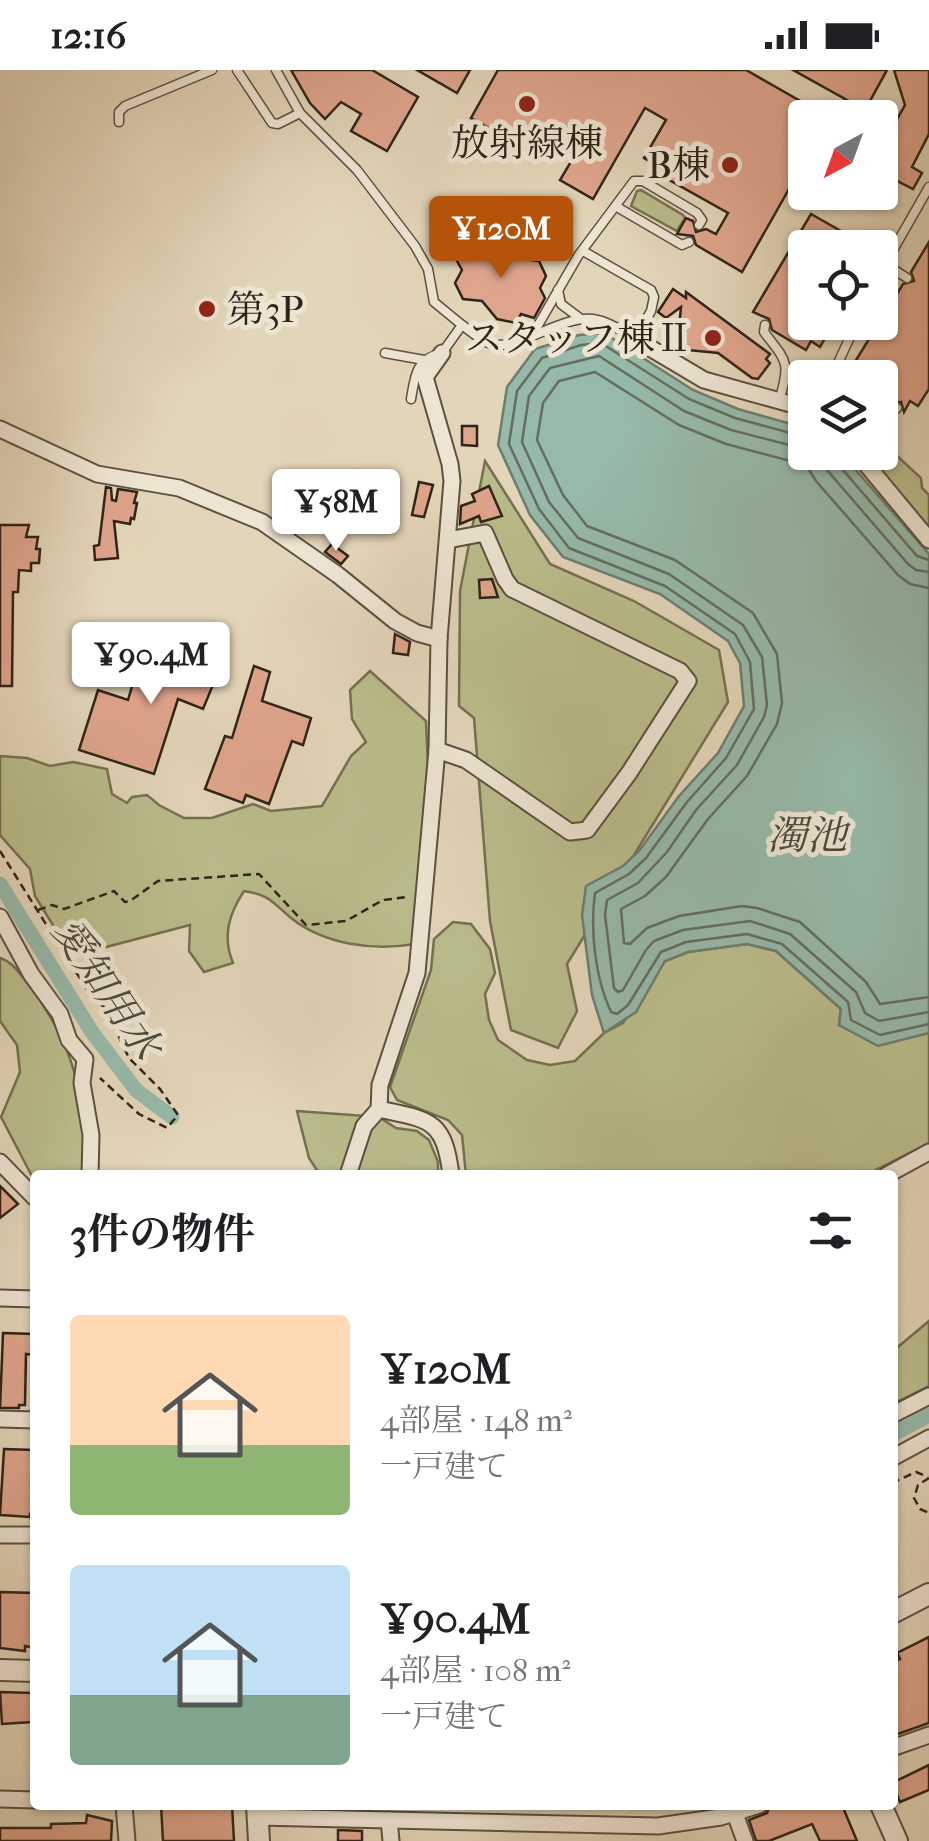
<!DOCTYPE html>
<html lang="ja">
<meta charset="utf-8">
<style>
:root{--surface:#fff;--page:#f6f6f6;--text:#202124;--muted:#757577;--accent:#b45309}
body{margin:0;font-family:"IM FELL French Canon","Noto Serif JP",serif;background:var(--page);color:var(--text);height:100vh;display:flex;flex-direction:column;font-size:38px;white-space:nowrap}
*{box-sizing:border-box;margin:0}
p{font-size:32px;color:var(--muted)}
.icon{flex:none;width:55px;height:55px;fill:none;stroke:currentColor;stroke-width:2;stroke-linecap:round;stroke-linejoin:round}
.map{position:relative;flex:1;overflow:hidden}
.panel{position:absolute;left:30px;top:1100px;width:868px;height:640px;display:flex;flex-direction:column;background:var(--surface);border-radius:10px;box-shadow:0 2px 8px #0004}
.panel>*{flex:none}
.needle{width:65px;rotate:221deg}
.tools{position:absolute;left:788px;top:30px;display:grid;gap:20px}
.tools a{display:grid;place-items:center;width:110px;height:110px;border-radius:10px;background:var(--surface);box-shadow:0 2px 8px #0004;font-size:50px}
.price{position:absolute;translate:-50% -85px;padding:0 22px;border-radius:10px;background:#fff;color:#222;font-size:32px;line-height:65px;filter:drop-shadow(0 2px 5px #0008)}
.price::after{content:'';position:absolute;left:50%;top:60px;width:30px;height:22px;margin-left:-15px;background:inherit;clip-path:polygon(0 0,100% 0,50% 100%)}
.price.on{background:var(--accent);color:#fff}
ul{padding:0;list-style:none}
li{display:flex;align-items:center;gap:30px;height:250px;padding:0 40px}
li span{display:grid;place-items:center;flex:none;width:280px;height:200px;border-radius:10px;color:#555}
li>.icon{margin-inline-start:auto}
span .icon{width:120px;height:120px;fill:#fffc;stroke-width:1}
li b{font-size:42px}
h2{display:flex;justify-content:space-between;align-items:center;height:120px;padding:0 40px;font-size:42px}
.status{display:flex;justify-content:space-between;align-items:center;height:70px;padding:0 50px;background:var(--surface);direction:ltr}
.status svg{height:28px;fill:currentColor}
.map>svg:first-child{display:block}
.green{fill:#babc8b;stroke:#757052;stroke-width:2.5}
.water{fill:#96b9a9;stroke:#6d7d6f;stroke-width:2.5}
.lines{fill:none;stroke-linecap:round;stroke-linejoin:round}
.shore{stroke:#636e60;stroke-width:2.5}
.canal{stroke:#96b9a9;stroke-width:15}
.building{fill:#dfa58c;stroke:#302418;stroke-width:2.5}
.service-casing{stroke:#5d5040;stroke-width:11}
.minor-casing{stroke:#5d5040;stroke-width:19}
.tertiary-casing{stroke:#5d5040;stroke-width:24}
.path{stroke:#302418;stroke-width:2.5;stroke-dasharray:8 5;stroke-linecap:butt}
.service{stroke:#ede4d2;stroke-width:8}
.minor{stroke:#ede4d2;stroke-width:15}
.tertiary{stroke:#ede4d2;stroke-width:20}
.poi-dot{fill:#8f2418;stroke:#ede4d2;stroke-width:4}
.labels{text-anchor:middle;stroke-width:10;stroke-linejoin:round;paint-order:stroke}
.poi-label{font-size:38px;fill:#302418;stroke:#ede4d2;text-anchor:end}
.water-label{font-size:40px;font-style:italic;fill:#4a493c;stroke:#ede4d2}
</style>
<div class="status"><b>12:16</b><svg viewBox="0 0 49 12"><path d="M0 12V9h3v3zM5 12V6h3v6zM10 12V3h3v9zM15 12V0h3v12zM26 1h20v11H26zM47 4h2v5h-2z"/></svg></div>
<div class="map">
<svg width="929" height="1771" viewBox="0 0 929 1771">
<rect width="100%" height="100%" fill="#e3d5b9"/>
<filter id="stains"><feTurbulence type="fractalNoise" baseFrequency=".002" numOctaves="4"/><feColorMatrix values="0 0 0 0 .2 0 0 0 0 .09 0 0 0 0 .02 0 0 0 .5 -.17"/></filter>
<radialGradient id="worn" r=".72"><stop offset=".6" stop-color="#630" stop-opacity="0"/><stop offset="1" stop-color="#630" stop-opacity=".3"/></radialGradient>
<g class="green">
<path d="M 641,120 L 683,145 L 685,148 L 677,161 L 631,136 L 637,121 Z"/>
<path d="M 880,370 L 921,408 L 922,418 L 929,425 L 929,464 L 861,383 L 880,382 Z"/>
<path d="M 485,391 L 550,494 L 634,531 L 719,580 L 728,632 L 567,894 L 577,941 L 558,978 L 511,960 L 490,851 L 474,648 L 459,636 L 460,521 Z"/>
<path d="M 370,601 L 426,651 L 429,718 L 415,874 C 374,881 325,875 291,848 C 272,832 270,825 244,821 C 229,844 222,866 233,893 L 204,902 L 189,881 L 190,855 L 72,886 L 35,826 L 30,799 L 0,765 L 0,686 L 27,688 L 50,696 L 73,692 L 107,699 L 112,724 L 127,733 L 132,727 L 147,725 L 159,735 L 184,748 L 212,748 L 253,734 L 271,741 L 322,736 L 351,686 L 366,672 L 352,649 L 350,620 Z"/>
<path d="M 453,852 L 471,854 L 490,879 L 495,903 L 485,924 L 489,950 L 498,970 L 527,990 L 550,995 L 575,991 L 604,963 L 623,953 L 665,891 L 688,882 L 747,874 L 776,881 L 841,939 L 839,955 L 878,975 L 929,963 L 929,1073 L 866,1105 L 466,1105 L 462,1065 L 448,1050 L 397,1030 L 390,1017 L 431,900 L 434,869 Z"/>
<path d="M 0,888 C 13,892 19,903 28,914 C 76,976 86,1028 84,1105 L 35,1105 L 35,1112 L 1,1047 L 20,1002 L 17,975 L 0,951 Z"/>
<path d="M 297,1041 L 379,1047 L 396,1058 L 417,1061 L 429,1070 L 438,1092 L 438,1105 L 320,1105 L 309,1088 Z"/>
<path d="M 929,1251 L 929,1316 L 893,1334 L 893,1281 Z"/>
</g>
<path class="water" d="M 604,263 L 693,320 L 738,339 L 805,358 L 805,382 L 841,383 L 929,484 L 929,963 L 878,976 L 839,955 L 841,939 L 776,881 L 747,874 L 688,882 L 665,891 L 636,942 L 604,963 L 592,925 L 582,845 L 586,816 L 623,796 L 639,781 L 679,726 L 718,683 L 744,636 L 740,593 L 728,571 L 660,524 L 563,487 L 530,445 L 498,375 L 507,317 L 535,279 L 579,265 Z"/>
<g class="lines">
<g class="shore">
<path d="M 805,367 L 735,348 L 689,329 L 601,273 L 581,275 L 542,288 L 517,321 L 509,374 L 539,439 L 569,478 L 665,516 L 735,564 L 750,592 L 754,639 L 726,688 L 687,732 L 646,788 L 629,804 L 595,823 C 590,860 595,908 611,942 L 617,944 L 628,935 L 661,882 L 686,872 L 747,864 L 782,874 L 848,932 L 851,950 L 880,965 L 929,954"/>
<path d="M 805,379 L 731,360 L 684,341 L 599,286 L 550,298 L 529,326 L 522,372 L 549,432 L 578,468 L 669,504 L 743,555 L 762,587 L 767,635 L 764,647 L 737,695 L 696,740 L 667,782 L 638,813 L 607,830 L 605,845 L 614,918 L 618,922 L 623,920 L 646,880 L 654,871 L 683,860 L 750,851 L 790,864 L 856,922 L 865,943 L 879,951 L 929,942"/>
<path d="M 822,382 L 827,400 L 908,494 L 916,500 L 929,502"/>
<path d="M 834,382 L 837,393 L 917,486 L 929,490"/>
<path d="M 929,518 L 910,514 L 898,505 L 816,411 L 806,395 L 726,374 L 679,355 L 595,302 L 559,311 L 543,333 L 537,370 L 563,425 L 587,456 L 675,490 L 753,543 L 777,584 L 782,633 L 777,654 L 747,706 L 708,749 L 666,807 L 645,826 L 621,839 L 624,873 L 630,874 L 647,858 L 679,846 L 742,836 L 757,838 L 800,852 L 866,912 L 880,934 L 929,927"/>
</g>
<g class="canal">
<path d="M 0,814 L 92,962 L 136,1020 L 172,1047"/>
<path d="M 892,1365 L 929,1345"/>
</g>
</g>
<g class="building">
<path d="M 291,0 L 372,0 L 418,27 L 387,81 L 351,61 L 361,44 L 341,32 L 325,49 L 310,33 Z"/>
<path d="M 417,0 L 470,0 L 457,23 Z"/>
<path d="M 498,0 L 746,0 L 830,48 L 805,48 L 805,128 L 789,119 L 742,202 L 696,175 L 693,166 L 677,164 L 686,148 L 693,151 L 696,162 L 706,159 L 716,164 L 728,143 L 664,107 L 667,102 L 644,88 L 666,50 L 645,38 L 593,129 L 560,110 L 572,90 L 551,77 L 544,89 L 471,48 Z"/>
<path d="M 793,0 L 887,0 L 865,40 Z"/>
<path d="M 894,0 L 929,0 L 929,64 L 912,97 L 922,103 L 913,119 L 880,102 L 880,79 L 905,35 Z"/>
<path d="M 811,144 L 855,169 L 855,178 L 805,178 L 805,252 L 834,252 L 820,277 L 811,271 L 806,280 L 772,260 L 769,249 L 753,242 Z"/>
<path d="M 486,167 L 502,170 L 516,188 L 539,191 L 546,206 L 540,218 L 545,228 L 534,248 L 521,244 L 516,253 L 497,249 L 482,231 L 463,229 L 455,213 L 462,200 L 457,191 L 467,176 L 480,179 Z"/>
<path d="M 929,172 L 929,319 L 918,336 L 910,331 L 904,342 L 901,332 L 890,334 L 880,327 L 880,308 L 857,308 L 861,301 L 853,295 L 903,214 L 914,211 L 911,202 Z"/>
<path d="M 673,219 L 686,228 L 686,222 L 770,284 L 766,289 L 770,293 L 758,309 L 752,308 L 718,283 L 677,279 L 681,237 L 666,248 L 658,242 Z"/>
<path d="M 462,356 L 477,356 L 477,376 L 462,375 Z"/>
<path d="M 419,412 L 433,415 L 424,447 L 412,445 Z"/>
<path d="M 489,416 L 502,446 L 481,452 L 479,446 L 460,454 L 461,436 L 475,431 L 472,424 Z"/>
<path d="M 106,417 L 111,418 L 112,430 L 116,431 L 118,419 L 137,422 L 134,433 L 137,433 L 134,449 L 131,448 L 130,454 L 114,451 L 118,488 L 95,490 L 94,476 L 99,475 Z"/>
<path d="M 0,455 L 29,455 L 26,467 L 38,467 L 36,479 L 40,479 L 39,493 L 31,493 L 31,501 L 19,500 L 18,522 L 13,522 L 12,616 L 0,616 Z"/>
<path d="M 332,474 L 348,486 L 341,494 L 325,482 Z"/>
<path d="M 492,509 L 498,527 L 480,528 L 479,510 Z"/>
<path d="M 395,564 L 410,572 L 408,585 L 393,583 Z"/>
<path d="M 196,568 L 227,581 L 203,639 L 178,629 L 154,704 L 79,680 L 98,620 L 128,630 L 133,613 L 148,617 L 165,574 L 190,584 Z"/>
<path d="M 254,596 L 270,602 L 262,631 L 311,648 L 303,675 L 292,671 L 269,734 L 246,725 L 243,733 L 205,719 L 225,666 L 232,668 Z"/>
<path d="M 0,1116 L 18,1134 L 0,1148 Z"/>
<path d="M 3,1263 L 35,1264 L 35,1285 L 26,1284 L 25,1335 L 19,1335 L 19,1338 L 0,1338 Z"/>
<path d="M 4,1379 L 35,1380 L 35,1444 L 30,1444 L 30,1447 L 0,1445 Z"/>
<path d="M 0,1522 L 35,1523 L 35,1578 L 25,1576 L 25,1581 L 0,1578 Z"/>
<path d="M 929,1567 L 929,1653 L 892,1666 L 892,1593 L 900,1589 L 897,1583 Z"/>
<path d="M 0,1622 L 33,1623 L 32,1652 L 2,1654 Z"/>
<path d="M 929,1695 L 929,1720 L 900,1732 L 892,1713 Z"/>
<path d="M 161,1735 L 232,1735 L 234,1771 L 163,1771 Z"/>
<path d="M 770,1735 L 842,1735 L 857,1771 L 820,1771 L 812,1754 L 769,1771 L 756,1771 L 749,1750 L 767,1743 Z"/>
<path d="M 87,1745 L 112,1751 L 111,1771 L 0,1771 L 0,1758 L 51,1758 L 51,1754 L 86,1753 Z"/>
<path d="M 338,1760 L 362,1761 L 362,1771 L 338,1771 Z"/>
</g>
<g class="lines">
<defs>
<g id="service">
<path d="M 237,0 L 272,53 L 278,54 L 300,43"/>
<path d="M 276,0 L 300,43 L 357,100 L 415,176 L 428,199 L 434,232 L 462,255 L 442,283 C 416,289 415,305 411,329"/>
<path d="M 119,52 L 119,42 L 125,36 L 212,0"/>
<path d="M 617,137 L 682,175 L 689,172"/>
<path d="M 861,173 L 874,169 L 893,178"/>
<path d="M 885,194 L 907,208"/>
<path d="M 880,203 L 929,117"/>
<path d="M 558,220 L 561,234 L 581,249"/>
<path d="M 462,255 C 470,261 479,269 488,273 C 515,284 560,245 593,249 C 608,251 622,261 635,269 L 651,241 L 654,227 L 651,220 L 583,181"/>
<path d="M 765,255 L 764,262 C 787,292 791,292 779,331"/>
<path d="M 533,264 L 578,186 L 634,111 L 643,111 L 697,143 L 702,150 L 699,155"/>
<path d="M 385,283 L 424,290"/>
<path d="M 831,308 L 857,252"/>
<path d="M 880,339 L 889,344 L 897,338"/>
</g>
<g id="minor">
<path d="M 635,269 L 704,310 L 805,338"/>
<path d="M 0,359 L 97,404 L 179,418 L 262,452 L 338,505 L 395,551 L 417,563 L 439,569"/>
<path d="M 856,382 L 929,470"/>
<path d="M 437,680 L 466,690 L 570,762 L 587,760 L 629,703 L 688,611 L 680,601 L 512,519 L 505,509 L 485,463 L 448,470"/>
<path d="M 0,847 L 31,904 L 60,944 L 69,970 L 85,989 L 82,1013 L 91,1065 L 90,1105"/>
<path d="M 379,1039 C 430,1050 444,1049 451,1105"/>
<path d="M 0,1092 L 35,1128"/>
<path d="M 348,1105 L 364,1056 L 379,1039 L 380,1015 L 417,903 L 437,680 L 439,569 L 452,411 L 450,394 L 425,307 L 442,283"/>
<path d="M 887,1105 L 929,1082"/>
<path d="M 0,1228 L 35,1229"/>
<path d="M 892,1345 L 929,1326"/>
<path d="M 0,1349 L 35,1350"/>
<path d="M 892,1388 L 929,1368"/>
<path d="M 0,1465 L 35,1465"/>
<path d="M 892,1678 L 929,1665"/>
<path d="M 0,1729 L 35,1730"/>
<path d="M 124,1735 L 127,1771"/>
<path d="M 735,1744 L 745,1771"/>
<path d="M 257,1747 L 658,1756 L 721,1747 L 759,1735"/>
<path d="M 389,1750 L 391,1771"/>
</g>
<g id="tertiary">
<path d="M 892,1543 L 929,1524"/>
<path d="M 0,1600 L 35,1601"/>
<path d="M 257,1735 L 259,1771"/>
<path d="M 881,1735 L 897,1771"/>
</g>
</defs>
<use href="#service" class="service-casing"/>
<use href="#minor" class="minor-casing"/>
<use href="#tertiary" class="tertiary-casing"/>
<g class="path">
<path d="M 0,781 L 88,921 L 105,938 L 129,988 L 160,1019 L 178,1045 L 167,1058 L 139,1044 L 100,1008"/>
<path d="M 38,840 L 52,835 L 64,839 L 114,821 L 125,832 L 130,831 L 158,811 L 259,804 L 306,855 L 346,851 L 383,830 L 407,827"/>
<path d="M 929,1408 L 918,1415 L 914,1428 L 920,1439 L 929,1443"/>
<path d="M 892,1413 L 916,1402 L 928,1407"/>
</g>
<use href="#service" class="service"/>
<use href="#minor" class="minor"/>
<use href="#tertiary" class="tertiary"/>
</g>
<g class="poi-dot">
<circle cx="527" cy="34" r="10"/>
<circle cx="730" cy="95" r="10"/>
<circle cx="207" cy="239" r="10"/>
<circle cx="713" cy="268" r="10"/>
</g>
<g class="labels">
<g class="poi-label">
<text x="527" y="86" text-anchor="middle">放射線棟</text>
<text x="710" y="108">B棟</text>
<text x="227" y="252" text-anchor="start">第3P</text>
<text x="693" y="281">スタッフ棟Ⅱ</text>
</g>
<g class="water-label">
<text x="807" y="779">濁池</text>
<text transform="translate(107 918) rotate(56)" y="14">愛知用水</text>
</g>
</g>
<rect width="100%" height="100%" filter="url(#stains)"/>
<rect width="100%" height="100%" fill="url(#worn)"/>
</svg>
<div class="tools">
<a><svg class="needle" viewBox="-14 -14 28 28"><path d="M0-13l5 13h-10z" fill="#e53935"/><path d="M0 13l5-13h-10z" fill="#757577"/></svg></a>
<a><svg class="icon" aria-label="locate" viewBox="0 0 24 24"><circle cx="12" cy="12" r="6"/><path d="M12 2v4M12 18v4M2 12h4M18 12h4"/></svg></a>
<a><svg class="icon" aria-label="layers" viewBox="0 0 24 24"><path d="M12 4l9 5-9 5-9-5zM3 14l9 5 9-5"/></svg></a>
</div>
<b class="price on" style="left:501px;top:211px">¥120M</b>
<b class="price" style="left:336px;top:484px">¥58M</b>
<b class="price" style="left:151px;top:637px">¥90.4M</b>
<section class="panel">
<h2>3件の物件<svg class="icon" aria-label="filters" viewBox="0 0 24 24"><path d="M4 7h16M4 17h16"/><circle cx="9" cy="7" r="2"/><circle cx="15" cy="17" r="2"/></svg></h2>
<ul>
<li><span style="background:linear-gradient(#ffd9b3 65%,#8fb573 0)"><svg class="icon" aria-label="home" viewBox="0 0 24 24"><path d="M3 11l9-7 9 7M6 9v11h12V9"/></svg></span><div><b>¥120M</b><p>4部屋 · 148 m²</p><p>一戸建て</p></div></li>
<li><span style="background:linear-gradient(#bfe0f5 65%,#7fa58c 0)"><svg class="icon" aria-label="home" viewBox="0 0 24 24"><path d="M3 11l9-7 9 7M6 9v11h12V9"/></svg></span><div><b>¥90.4M</b><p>4部屋 · 108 m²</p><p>一戸建て</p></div></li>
</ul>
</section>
</div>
